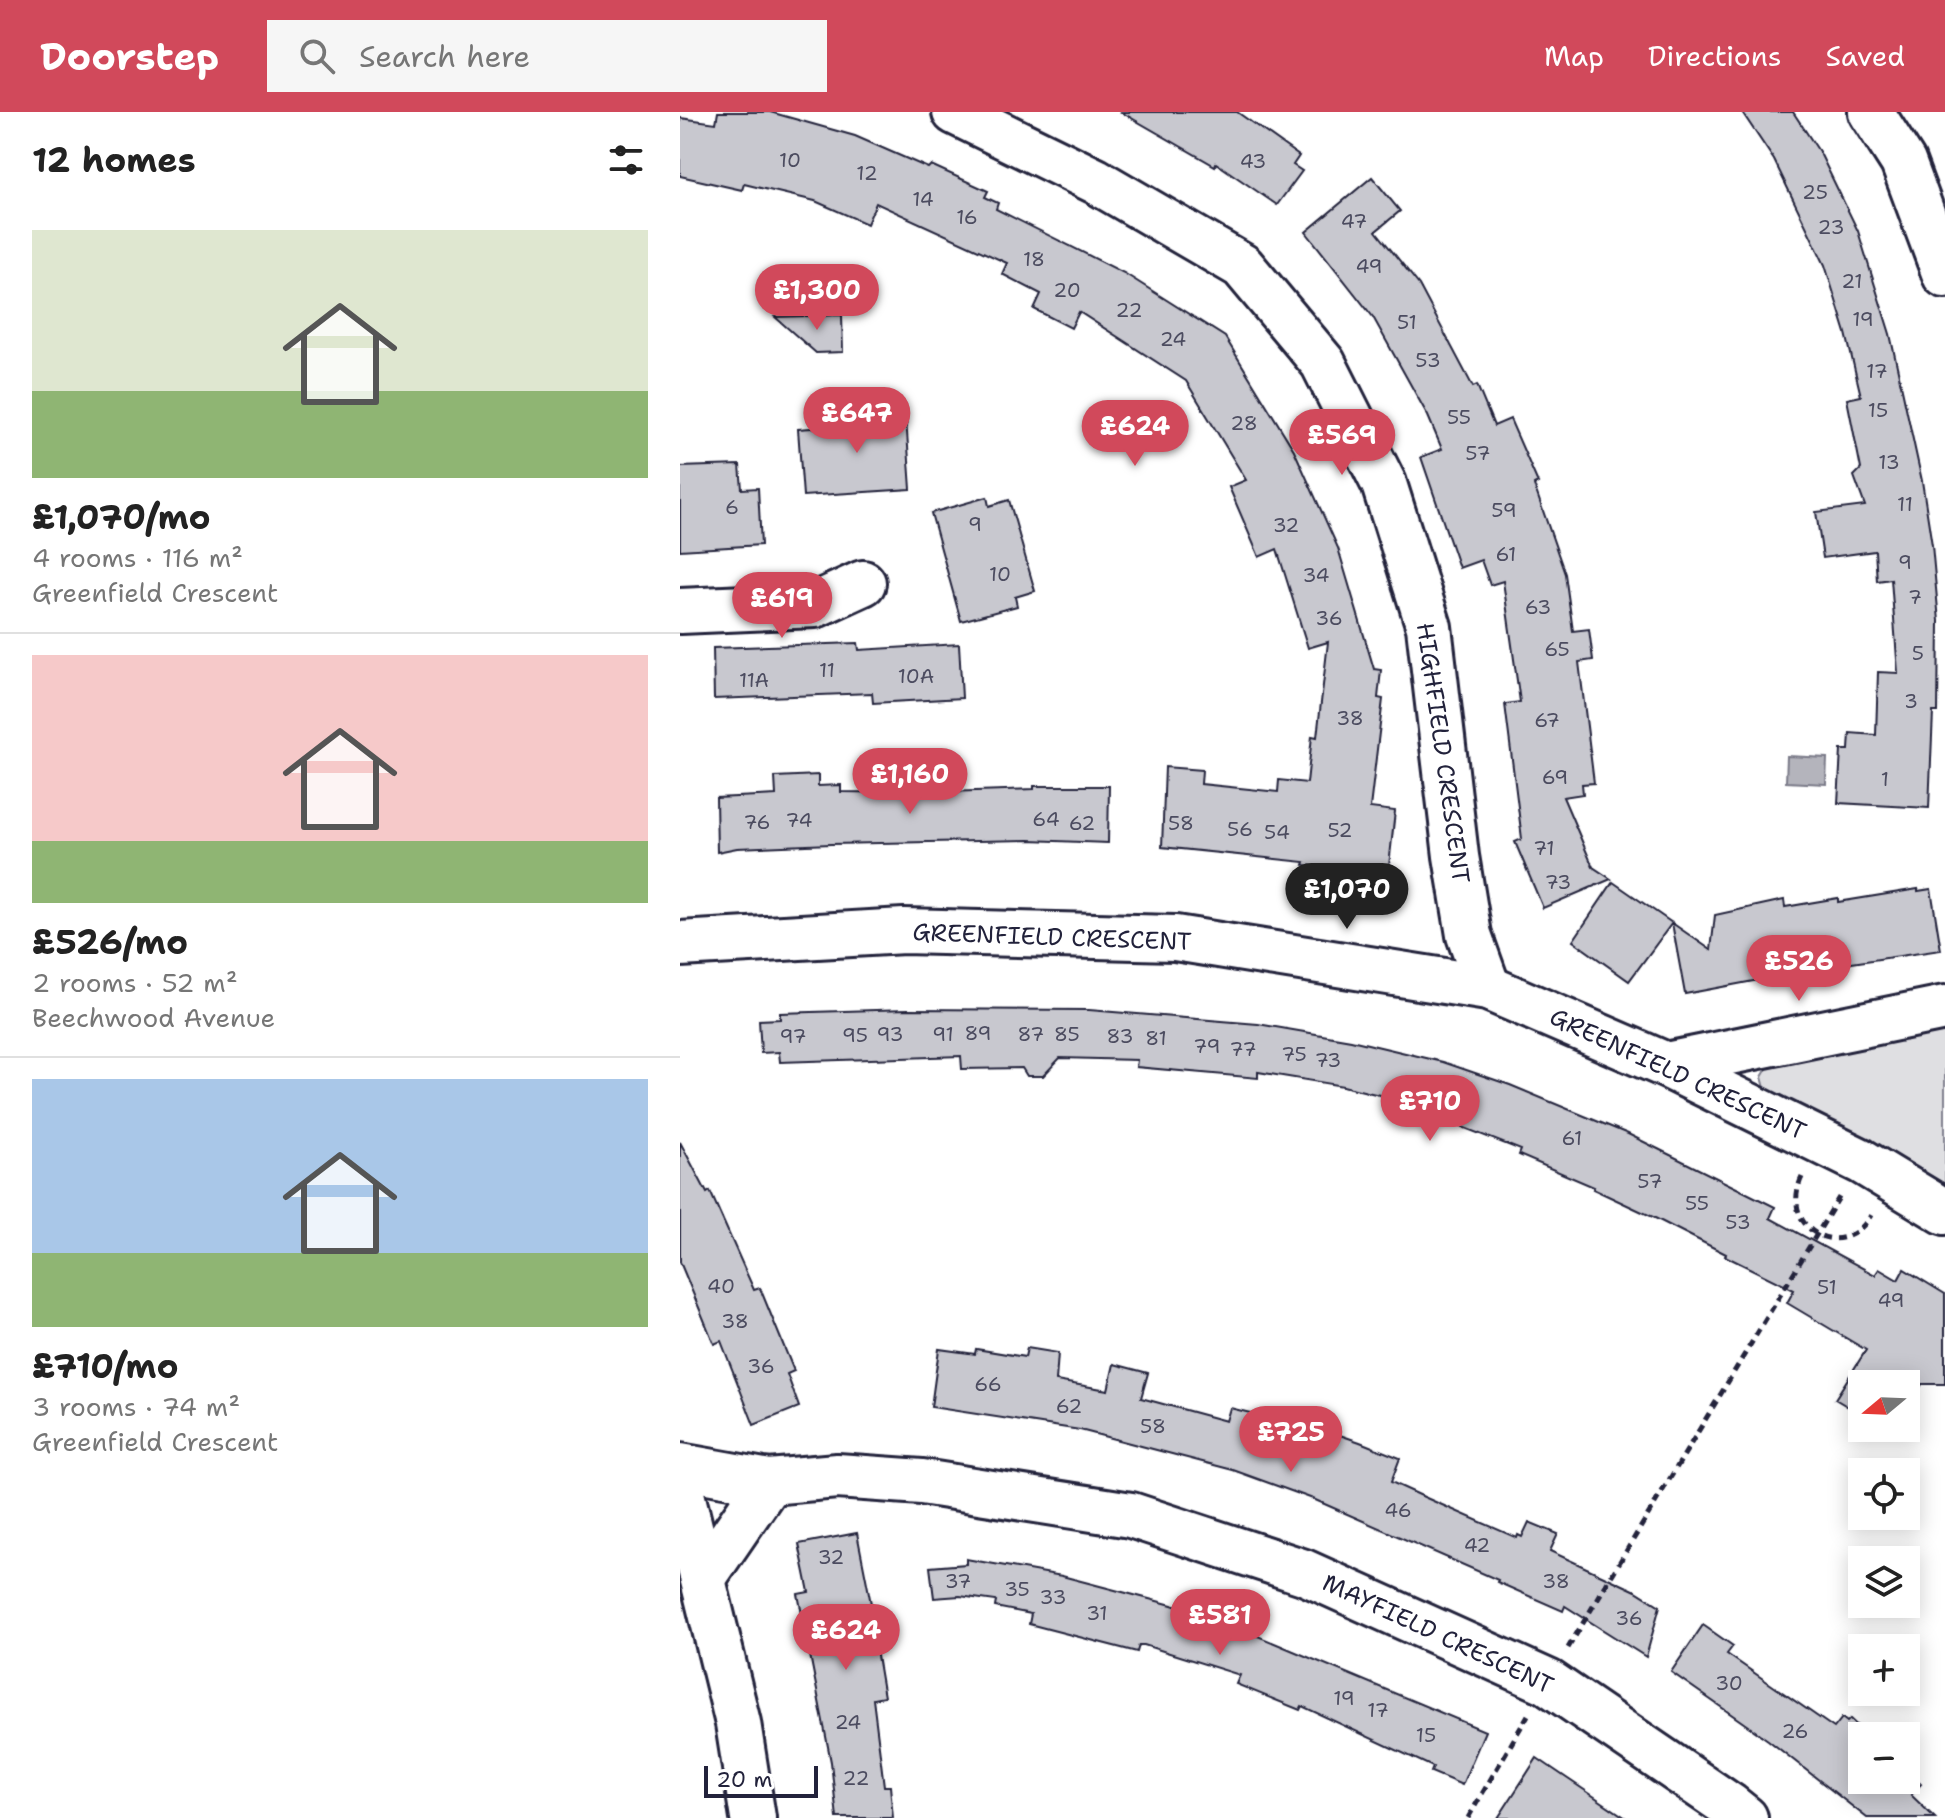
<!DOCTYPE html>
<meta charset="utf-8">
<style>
:root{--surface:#fff;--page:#f6f6f6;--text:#222;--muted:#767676;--line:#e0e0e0;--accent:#d1495b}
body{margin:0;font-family:"Shantell Sans",sans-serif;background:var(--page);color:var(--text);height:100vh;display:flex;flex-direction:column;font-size:30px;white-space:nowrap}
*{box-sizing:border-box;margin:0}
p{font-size:26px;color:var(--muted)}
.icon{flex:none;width:44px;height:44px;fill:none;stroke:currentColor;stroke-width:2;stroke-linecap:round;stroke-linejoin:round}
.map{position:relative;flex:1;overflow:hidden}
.panel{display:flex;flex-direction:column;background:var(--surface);width:680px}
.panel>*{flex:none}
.needle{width:52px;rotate:251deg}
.tools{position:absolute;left:1168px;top:1258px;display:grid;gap:16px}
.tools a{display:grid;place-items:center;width:72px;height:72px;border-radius:0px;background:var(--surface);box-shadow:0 4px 20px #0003;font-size:40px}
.scale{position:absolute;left:24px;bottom:20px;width:114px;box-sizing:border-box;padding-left:8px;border:4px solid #22223b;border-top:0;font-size:22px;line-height:28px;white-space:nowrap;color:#22223b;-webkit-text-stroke:6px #fff;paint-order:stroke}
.price{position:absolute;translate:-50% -68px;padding:0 18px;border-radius:28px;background:var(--accent);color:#fff;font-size:26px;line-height:52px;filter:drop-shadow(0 2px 4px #0008)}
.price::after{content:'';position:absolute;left:50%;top:48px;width:24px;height:18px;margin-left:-12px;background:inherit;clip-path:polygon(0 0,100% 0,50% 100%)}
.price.current{background:#222;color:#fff}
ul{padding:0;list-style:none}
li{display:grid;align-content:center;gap:16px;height:424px;padding:0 32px}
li+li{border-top:2px solid var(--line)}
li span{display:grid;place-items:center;height:248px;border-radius:0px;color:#555}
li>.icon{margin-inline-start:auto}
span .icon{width:144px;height:144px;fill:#fffc;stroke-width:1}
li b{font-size:34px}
h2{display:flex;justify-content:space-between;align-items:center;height:96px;padding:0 32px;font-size:34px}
header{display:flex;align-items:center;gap:48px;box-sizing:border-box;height:112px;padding:0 40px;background:var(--accent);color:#fff}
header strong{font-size:38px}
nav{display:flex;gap:44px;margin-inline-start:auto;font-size:28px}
.search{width:560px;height:72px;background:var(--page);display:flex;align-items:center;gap:20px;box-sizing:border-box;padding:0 28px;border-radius:0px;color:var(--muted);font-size:30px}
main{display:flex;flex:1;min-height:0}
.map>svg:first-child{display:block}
.green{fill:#dfdfe2;stroke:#80808e;stroke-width:2}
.water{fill:#b4b4bc;stroke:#7a7a88;stroke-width:2}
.building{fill:#c8c8cf;stroke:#22223b;stroke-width:2}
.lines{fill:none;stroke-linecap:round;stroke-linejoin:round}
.minor-casing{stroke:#22223b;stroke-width:50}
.path{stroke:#22223b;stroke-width:5;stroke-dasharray:8 6;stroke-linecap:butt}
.minor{stroke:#fff;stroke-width:44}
.labels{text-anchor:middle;stroke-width:6;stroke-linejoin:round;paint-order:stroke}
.number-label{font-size:20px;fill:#4c4c60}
.street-label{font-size:24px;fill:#22223b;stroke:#fff}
</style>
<header>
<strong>Doorstep</strong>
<div class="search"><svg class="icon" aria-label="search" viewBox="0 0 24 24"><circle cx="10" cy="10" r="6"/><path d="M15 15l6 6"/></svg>Search here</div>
<nav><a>Map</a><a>Directions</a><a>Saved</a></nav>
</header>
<main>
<section class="panel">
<h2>12 homes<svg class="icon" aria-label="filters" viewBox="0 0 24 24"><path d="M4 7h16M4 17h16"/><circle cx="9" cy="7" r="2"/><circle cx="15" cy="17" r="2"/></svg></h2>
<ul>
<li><span style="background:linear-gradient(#dfe7d0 65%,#8fb573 0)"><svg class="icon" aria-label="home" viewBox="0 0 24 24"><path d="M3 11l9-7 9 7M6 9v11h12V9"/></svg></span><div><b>£1,070/mo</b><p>4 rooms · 116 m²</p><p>Greenfield Crescent</p></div></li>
<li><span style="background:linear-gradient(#f6c9c9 75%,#8fb573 0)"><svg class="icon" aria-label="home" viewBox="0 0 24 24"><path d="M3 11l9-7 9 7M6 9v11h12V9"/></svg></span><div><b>£526/mo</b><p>2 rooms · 52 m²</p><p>Beechwood Avenue</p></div></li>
<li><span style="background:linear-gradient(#a9c7e8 70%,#8fb573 0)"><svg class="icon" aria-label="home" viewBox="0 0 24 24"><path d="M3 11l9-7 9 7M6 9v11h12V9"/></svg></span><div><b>£710/mo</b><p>3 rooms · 74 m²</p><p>Greenfield Crescent</p></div></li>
</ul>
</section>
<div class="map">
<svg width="1265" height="1706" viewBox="0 0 1265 1706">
<rect width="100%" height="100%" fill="#fff"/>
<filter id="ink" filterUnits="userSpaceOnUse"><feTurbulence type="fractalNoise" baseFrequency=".0125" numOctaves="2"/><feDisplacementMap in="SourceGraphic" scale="16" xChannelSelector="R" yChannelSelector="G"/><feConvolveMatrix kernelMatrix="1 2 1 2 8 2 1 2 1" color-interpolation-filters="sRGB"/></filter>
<g filter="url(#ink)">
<path class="green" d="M 1265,915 L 1265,1080 L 1087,983 L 1082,965 L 1094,945 Z"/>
<path class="water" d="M 1107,644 L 1147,646 L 1146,672 L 1106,670 Z"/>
<g class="building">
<path d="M 38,0 L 90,0 L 175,24 L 248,56 L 251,53 L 308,79 L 305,85 L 318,91 L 316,97 L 444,161 L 545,225 L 614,338 L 658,436 L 694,557 L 701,558 L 698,586 L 703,587 L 690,696 L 715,699 L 708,763 L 624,753 L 625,750 L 482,735 L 485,655 L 522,658 L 521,672 L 598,680 L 599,668 L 627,671 L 632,624 L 637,625 L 648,530 L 628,536 L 597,437 L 579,445 L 549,375 L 566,368 L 506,269 L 399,200 L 391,216 L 354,197 L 361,182 L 322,162 L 327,151 L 196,91 L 187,112 L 135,89 L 64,72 L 62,78 L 0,64 L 0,6 L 36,11 Z"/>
<path d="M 441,0 L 557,0 L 619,44 L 613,53 L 622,59 L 597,93 L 536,51 L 535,54 Z"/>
<path d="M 1062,0 L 1113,0 L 1140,41 L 1178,119 L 1210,222 L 1242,369 L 1252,433 L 1259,509 L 1258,600 L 1253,600 L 1249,696 L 1158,691 L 1161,638 L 1169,638 L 1170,621 L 1196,623 L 1198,560 L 1218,561 L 1211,467 L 1197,469 L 1195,439 L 1143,446 L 1136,400 L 1185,394 L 1174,364 L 1181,357 L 1167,287 L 1181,284 L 1166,221 L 1145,153 L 1094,48 Z"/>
<path d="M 692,65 L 720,99 L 696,119 L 739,173 L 793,275 L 797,273 L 814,314 L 830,307 L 858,371 L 854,373 L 885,462 L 893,519 L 909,517 L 913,548 L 899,550 L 914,671 L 902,672 L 903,682 L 883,685 L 913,755 L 931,767 L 863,796 L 835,730 L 842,727 L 825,592 L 840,590 L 823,469 L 810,473 L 801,448 L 779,456 L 741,345 L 762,337 L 748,304 L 693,205 L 626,120 Z"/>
<path d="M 162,203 L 163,240 L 136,241 L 95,205 Z"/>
<path d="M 225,292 L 231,377 L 123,384 L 118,317 L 172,313 L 172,308 L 193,307 L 192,294 Z"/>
<path d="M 60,353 L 62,377 L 78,376 L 81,433 L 0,438 L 0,355 Z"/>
<path d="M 307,385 L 309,394 L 329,388 L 355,479 L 335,485 L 337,494 L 281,509 L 251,401 Z"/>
<path d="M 178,531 L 179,538 L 279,532 L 282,586 L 193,591 L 192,581 L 34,587 L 33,536 Z"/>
<path d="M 138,663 L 138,674 L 161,673 L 161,680 L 237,681 L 354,677 L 354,674 L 429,674 L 428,731 L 349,728 L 151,732 L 57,736 L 37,740 L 36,686 L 96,683 L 95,665 Z"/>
<path d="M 933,770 L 1031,838 L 1035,803 L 1104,788 L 1105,795 L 1158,786 L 1158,790 L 1238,777 L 1238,779 L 1251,777 L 1261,838 L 1158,853 L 1005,882 L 992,811 L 949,869 L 893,829 Z"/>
<path d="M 228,897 L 409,898 L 578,912 L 671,928 L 763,950 L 830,973 L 948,1022 L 1095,1095 L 1090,1106 L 1195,1163 L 1199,1157 L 1218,1168 L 1224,1157 L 1265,1182 L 1265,1272 L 1242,1272 L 1226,1299 L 1226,1272 L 1182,1272 L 1182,1303 L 1155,1287 L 1186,1238 L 1107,1191 L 1114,1178 L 1045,1144 L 1046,1142 L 973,1105 L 913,1077 L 914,1075 L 839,1043 L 841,1038 L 754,1004 L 756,997 L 663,974 L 578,960 L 578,966 L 456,955 L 457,948 L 380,946 L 363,964 L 347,964 L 342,956 L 282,957 L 281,944 L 100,950 L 99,940 L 81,941 L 79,908 L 100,907 L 100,901 Z"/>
<path d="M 0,1030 L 27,1081 L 30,1079 L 74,1178 L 80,1176 L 114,1259 L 107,1262 L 119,1295 L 74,1313 L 41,1229 L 34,1232 L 0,1150 Z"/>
<path d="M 347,1236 L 378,1241 L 376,1269 L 428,1278 L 434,1252 L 468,1261 L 461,1286 L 546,1309 L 550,1296 L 603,1309 L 605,1304 L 680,1330 L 720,1346 L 711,1370 L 744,1385 L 837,1426 L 838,1423 L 842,1425 L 849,1410 L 878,1422 L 870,1439 L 956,1479 L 980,1494 L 966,1545 L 885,1494 L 883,1499 L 817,1470 L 818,1468 L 633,1387 L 553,1358 L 400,1318 L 251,1295 L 259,1237 L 295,1242 L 296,1237 L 345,1245 Z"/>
<path d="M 177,1421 L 199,1532 L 195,1532 L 204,1585 L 193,1587 L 204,1674 L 210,1674 L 213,1706 L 157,1706 L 151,1650 L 118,1482 L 129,1480 L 119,1432 Z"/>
<path d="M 286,1447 L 382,1464 L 492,1493 L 549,1512 L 805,1619 L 782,1673 L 751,1660 L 753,1655 L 622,1594 L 620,1598 L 556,1572 L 560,1563 L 464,1533 L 459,1533 L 457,1540 L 349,1512 L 351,1502 L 315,1495 L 316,1489 L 280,1484 L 254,1486 L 250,1455 L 286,1452 Z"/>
<path d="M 1023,1513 L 1053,1534 L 1047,1542 L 1154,1616 L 1162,1606 L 1167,1610 L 1170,1607 L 1188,1624 L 1182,1624 L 1182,1668 L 1226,1668 L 1226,1659 L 1241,1672 L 1231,1683 L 1255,1706 L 1187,1706 L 1088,1628 L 991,1560 Z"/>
<path d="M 857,1646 L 888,1667 L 946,1706 L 818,1706 Z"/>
</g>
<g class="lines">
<defs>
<g id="minor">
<path d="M 275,0 L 416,69 L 562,154 L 643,251 L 704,372 L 749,515 L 776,744 L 789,823 L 808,876"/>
<path d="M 1191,0 L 1223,50 L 1265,163"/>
<path d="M 0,499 L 135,493 L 183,471"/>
<path d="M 0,832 L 224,819 L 495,826 L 808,876 L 986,953 L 1181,1049 L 1265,1100"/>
<path d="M 986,953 L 1265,896"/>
<path d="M 0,1354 L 89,1370 L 157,1364 L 242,1370 L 451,1403 L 624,1460 L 868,1570 L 1050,1694 L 1065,1706"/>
<path d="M 0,1374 L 58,1611 L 73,1706"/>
<path d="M 24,1465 L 89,1370"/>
</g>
</defs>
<use href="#minor" class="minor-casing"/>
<g class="path">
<path d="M 1122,1065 C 1098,1116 1162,1153 1191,1103"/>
<path d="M 888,1536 L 1161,1082"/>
<path d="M 788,1706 L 848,1603"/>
</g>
<use href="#minor" class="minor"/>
</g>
</g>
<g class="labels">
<g class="number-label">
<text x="110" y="55">10</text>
<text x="573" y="56">43</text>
<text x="187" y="68">12</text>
<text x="1135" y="87">25</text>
<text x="243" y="94">14</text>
<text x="287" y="112">16</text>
<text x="674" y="116">47</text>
<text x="1151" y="122">23</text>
<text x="354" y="154">18</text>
<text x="689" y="161">49</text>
<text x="1172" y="176">21</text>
<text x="387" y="185">20</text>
<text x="449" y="205">22</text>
<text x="1183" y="214">19</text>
<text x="727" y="217">51</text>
<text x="493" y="234">24</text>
<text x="748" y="255">53</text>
<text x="1197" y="266">17</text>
<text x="1198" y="305">15</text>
<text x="779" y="312">55</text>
<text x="564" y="318">28</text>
<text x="798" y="348">57</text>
<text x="1209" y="357">13</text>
<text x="1225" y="399">11</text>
<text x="52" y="402">6</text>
<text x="824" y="405">59</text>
<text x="295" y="419">9</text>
<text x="606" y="420">32</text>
<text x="826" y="449">61</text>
<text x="1225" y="457">9</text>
<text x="320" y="469">10</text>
<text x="636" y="470">34</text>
<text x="1235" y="492">7</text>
<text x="858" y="502">63</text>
<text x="649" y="513">36</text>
<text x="877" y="544">65</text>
<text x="1238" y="548">5</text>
<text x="147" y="565">11</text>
<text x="236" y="571">10A</text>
<text x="74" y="575">11A</text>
<text x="1231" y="596">3</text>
<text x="670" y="613">38</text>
<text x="867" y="615">67</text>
<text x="875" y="672">69</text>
<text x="1205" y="674">1</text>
<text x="366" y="714">64</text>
<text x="119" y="715">74</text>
<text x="77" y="717">76</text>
<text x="402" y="718">62</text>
<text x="501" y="718">58</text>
<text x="560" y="724">56</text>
<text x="660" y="725">52</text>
<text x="597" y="727">54</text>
<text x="864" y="743">71</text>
<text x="878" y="777">73</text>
<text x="298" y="928">89</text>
<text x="210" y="929">93</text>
<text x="263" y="929">91</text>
<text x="351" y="929">87</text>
<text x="387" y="929">85</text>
<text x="175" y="930">95</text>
<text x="113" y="931">97</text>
<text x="440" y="931">83</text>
<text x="476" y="933">81</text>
<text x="527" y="941">79</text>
<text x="563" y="944">77</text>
<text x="614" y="949">75</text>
<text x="648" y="955">73</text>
<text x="892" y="1033">61</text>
<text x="970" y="1076">57</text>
<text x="1017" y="1098">55</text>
<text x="1058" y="1117">53</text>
<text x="41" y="1181">40</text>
<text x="1147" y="1182">51</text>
<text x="1211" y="1195">49</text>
<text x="55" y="1216">38</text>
<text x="81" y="1261">36</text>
<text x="308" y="1279">66</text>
<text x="389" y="1301">62</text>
<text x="473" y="1321">58</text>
<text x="718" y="1405">46</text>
<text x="797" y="1440">42</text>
<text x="151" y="1452">32</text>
<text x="278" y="1476">37</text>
<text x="876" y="1476">38</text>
<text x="337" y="1484">35</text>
<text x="373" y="1492">33</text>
<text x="417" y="1508">31</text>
<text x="949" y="1513">36</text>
<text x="1049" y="1578">30</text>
<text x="664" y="1593">19</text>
<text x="698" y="1605">17</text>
<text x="168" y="1617">24</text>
<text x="1115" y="1626">26</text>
<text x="746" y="1630">15</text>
<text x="176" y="1673">22</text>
</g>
<g class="street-label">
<text transform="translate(763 641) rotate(82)" y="8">HIGHFIELD CRESCENT</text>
<text transform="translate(372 825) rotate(2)" y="8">GREENFIELD CRESCENT</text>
<text transform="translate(998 962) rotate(25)" y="8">GREENFIELD CRESCENT</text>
<text transform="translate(758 1522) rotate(25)" y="8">MAYFIELD CRESCENT</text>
</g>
</g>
</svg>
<div class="tools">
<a><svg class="needle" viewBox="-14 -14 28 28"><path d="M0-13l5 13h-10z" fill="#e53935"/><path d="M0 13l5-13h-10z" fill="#767676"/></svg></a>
<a><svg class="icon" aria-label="locate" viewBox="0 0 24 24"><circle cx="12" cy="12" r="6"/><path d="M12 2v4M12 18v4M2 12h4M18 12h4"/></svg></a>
<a><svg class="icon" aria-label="layers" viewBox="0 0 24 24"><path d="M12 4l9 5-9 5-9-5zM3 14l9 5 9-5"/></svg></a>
<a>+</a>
<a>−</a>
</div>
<div class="scale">20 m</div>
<b class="price" style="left:137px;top:220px">£1,300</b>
<b class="price" style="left:177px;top:343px">£647</b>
<b class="price" style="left:455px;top:356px">£624</b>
<b class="price" style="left:662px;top:365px">£569</b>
<b class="price" style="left:102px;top:528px">£619</b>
<b class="price" style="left:230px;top:704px">£1,160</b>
<b class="price current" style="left:667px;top:819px">£1,070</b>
<b class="price" style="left:1119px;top:891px">£526</b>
<b class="price" style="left:750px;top:1031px">£710</b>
<b class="price" style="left:611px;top:1362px">£725</b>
<b class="price" style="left:540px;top:1545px">£581</b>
<b class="price" style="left:166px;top:1560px">£624</b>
</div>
</main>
